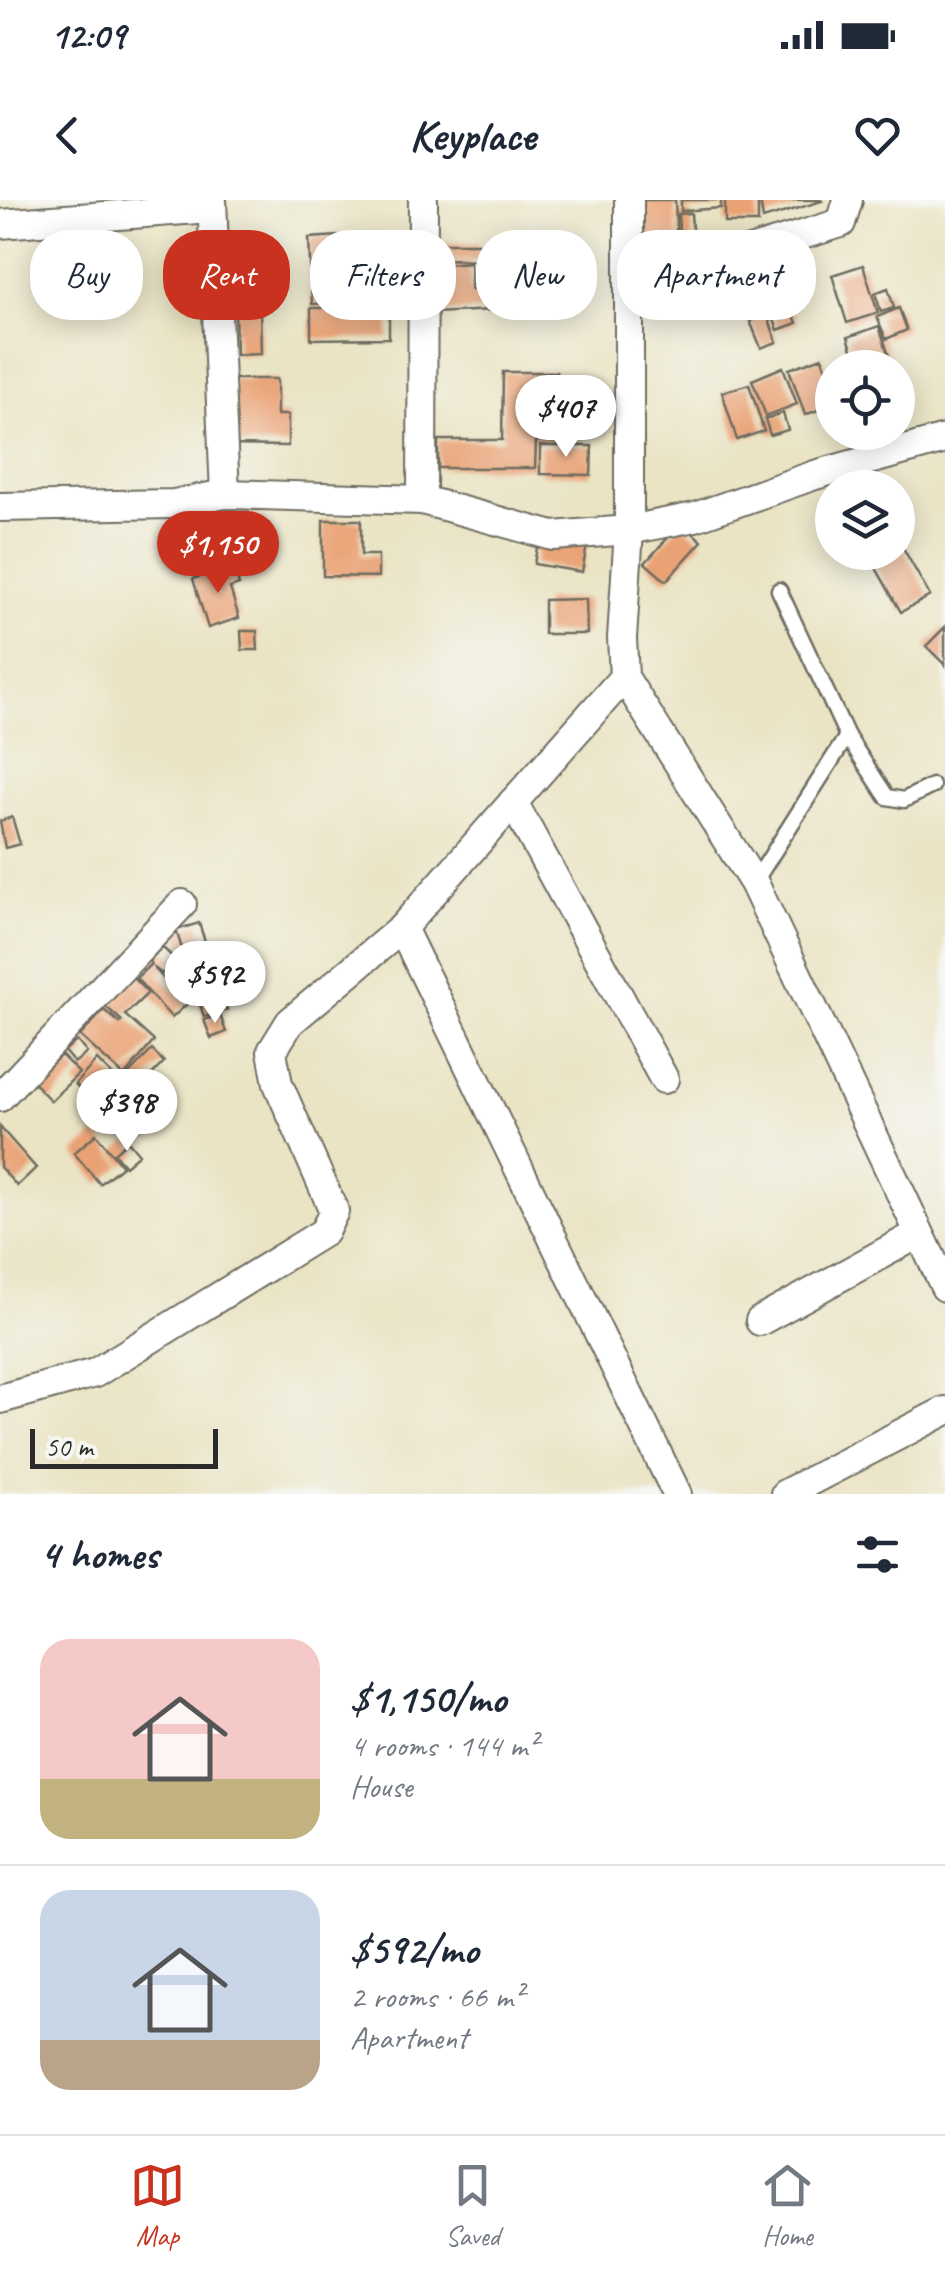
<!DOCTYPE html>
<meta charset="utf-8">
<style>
:root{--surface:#fff;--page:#f6f6f7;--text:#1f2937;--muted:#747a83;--line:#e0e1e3;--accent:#c8321e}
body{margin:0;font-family:Caveat,sans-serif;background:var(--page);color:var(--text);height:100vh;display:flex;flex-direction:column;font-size:38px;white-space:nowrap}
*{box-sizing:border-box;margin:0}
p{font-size:32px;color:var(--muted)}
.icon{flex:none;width:55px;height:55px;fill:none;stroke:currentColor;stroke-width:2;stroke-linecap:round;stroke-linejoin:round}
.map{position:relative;height:1294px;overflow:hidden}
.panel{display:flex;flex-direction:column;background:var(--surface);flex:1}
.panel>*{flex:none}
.top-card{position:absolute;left:30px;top:30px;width:885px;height:90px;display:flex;gap:20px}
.tools{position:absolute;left:815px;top:150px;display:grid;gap:20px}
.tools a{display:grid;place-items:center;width:100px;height:100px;border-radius:50%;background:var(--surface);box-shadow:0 5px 25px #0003;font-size:50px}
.scale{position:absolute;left:30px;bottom:25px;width:188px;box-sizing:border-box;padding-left:10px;border:5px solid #2b2b2b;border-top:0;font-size:28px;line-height:35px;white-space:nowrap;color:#2b2b2b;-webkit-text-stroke:8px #f6f6f2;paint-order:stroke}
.price{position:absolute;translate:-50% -85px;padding:0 22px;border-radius:35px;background:#fff;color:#222;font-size:32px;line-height:65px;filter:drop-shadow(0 2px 5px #0008)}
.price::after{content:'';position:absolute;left:50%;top:60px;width:30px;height:22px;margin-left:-15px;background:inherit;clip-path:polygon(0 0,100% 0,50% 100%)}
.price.selected{background:var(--accent);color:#fff}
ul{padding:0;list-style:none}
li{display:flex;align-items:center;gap:30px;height:250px;padding:0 40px}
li+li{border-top:2px solid var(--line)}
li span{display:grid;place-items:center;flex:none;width:280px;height:200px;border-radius:30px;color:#555}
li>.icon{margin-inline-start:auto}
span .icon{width:120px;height:120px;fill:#fffc;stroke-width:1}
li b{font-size:42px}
h2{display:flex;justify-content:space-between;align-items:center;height:120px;padding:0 40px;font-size:42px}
.chip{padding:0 35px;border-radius:40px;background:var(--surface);box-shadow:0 5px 25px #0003;font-size:35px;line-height:90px}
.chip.selected{background:var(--accent);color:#fff}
.status{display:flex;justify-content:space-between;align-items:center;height:70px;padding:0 50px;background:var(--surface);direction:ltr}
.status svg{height:28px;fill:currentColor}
header{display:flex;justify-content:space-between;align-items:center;height:130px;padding:0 40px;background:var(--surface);font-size:45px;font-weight:800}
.dock{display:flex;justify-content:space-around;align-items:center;height:140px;border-top:2px solid var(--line);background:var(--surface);font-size:28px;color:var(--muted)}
.dock a{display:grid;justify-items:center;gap:5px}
.dock .selected{color:var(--accent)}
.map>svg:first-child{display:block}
.building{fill:#eaa274}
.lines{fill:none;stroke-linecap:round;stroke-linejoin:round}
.lane-casing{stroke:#6e6c61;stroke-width:19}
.street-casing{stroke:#6e6c61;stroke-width:32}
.lane{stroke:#fff;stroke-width:14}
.street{stroke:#fff;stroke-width:28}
</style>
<div class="status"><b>12:09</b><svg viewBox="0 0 49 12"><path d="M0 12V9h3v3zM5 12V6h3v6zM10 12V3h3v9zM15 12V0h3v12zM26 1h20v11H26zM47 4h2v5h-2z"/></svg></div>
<header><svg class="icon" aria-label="back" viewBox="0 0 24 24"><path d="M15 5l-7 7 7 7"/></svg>Keyplace<svg class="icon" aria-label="heart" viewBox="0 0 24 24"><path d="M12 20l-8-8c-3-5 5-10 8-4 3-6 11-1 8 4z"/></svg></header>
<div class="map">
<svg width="945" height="1294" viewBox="0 0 945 1294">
<rect width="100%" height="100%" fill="#f6f6f2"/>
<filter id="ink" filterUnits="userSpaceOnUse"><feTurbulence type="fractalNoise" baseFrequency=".01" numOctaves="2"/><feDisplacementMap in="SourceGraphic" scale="20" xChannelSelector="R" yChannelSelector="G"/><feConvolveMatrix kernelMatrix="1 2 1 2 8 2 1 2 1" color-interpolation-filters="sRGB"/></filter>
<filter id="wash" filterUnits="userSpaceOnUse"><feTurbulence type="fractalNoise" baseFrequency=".0048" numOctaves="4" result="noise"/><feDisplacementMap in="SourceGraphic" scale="40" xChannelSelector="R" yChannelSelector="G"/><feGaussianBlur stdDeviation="2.25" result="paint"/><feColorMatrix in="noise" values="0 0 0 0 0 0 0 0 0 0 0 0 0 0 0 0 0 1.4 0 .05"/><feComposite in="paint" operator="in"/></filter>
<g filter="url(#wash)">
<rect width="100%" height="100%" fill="#eae4c4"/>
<g id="blocks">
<g class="building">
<path d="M 641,0 L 675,0 L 677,45 L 643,46 Z"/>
<path d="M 681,0 L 721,0 L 721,8 L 681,11 Z"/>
<rect x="725" y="0" width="33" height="23"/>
<path d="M 760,0 L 821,0 L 822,1 L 763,19 Z"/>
<path d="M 691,13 L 693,44 L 680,45 L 678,14 Z"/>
<path d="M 338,36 L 341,103 L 312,104 L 309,38 Z"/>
<path d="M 515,40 L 564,40 L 564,56 L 557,56 L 557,107 L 536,107 L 536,87 L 515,87 Z"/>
<path d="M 438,43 L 479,43 L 479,60 L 438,59 Z"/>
<path d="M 470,62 L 471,90 L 512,87 L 512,109 L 434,113 L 432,65 Z"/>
<path d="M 863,65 L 878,113 L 847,123 L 832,75 Z"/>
<path d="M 888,88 L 894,108 L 881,112 L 875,93 Z"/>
<path d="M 790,105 L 797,123 L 778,130 L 771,112 Z"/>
<path d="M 389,107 L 389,138 L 311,139 L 311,108 Z"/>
<path d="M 260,108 L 261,154 L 236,155 L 235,109 Z"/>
<path d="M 899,108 L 907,130 L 886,139 L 877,117 Z"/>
<path d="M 767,114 L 777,142 L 761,148 L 750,121 Z"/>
<path d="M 879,126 L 893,168 L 858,168 L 848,137 Z"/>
<path d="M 822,157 L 832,186 L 832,205 L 805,215 L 789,169 Z"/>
<path d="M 783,167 L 797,204 L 766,216 L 752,180 Z"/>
<path d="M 503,172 L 556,172 L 556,241 L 536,241 L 535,268 L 438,268 L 438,240 L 502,240 Z"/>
<path d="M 233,179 L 277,179 L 277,215 L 288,215 L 288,246 L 232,245 Z"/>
<path d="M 749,184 L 764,231 L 737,240 L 722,192 Z"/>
<path d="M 783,213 L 788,230 L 770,235 L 765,219 Z"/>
<path d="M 540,246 L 592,246 L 591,275 L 540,274 Z"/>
<path d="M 323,320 L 361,320 L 361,355 L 378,355 L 378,377 L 323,376 Z"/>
<path d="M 681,323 L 702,341 L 666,381 L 645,363 Z"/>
<path d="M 539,337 L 587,345 L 582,372 L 534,364 Z"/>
<path d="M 898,339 L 930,396 L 901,412 L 867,352 L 898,352 Z"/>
<path d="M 233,365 L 239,385 L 230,388 L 239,418 L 208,428 L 193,379 Z"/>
<path d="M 586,399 L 587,434 L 544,434 L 544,400 Z"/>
<path d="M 945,427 L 945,465 L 926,446 Z"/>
<path d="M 241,431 L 257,431 L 258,450 L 242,450 Z"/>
<path d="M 12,617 L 20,644 L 5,648 L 0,621 Z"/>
<path d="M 199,723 L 227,810 L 204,817 L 176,730 Z"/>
<path d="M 162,747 L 175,759 L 162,774 L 153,767 L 187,804 L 172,818 L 136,778 L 151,764 L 149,761 Z"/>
<path d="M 132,777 L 148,793 L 125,815 L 154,841 L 124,876 L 80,836 L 104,810 L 120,823 L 122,821 L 104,805 Z"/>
<path d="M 220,815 L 226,832 L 211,838 L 204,820 Z"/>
<path d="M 77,841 L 87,853 L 74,863 L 64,851 Z"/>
<path d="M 152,850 L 164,862 L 138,889 L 126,877 Z"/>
<path d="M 61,855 L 79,873 L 51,901 L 33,882 Z"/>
<path d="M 97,860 L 127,890 L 106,913 L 75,884 Z"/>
<path d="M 130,891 L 143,903 L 124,923 L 111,910 Z"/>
<path d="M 0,927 L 36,968 L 17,986 L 0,967 Z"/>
<path d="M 96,934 L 122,966 L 100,984 L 74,953 Z"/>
<path d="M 128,941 L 139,954 L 125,966 L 114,953 Z"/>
</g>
</g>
</g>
<g filter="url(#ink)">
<use href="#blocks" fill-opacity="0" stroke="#6e6c61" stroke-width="2.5"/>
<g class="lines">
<defs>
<g id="lane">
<path d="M 847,536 L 887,597 L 904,600 L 932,586"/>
<path d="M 754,683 L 847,536 L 779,390"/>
</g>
<g id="street">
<path d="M 212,0 L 225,294"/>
<path d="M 629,0 L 629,330 L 622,438 L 624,477 L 754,683 L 945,1087"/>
<path d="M 0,24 L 211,8"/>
<path d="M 629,88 L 841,23 L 848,0"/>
<path d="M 422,300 L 423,0"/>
<path d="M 0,307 L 174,304 L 225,294 L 422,300 L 553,336 L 629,330 L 695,317 L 815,275 L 945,239"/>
<path d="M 513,602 L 664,879"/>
<path d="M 402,728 L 677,1294"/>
<path d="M 0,897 L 182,704"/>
<path d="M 760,1121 L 918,1034"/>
<path d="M 0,1199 L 95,1173 L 324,1032 L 334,1011 L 278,884 L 272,851 L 290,822 L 402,728 L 624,477"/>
<path d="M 785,1294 L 945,1211"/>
</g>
</defs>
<use href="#lane" class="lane-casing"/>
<use href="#street" class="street-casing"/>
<use href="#lane" class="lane"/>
<use href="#street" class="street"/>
</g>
</g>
</svg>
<div class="tools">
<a><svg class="icon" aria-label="locate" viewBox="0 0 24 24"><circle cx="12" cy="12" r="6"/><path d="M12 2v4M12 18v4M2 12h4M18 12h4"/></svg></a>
<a><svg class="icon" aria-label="layers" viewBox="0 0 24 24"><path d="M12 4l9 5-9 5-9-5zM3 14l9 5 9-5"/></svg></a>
</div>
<div class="scale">50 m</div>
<b class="price" style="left:566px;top:260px">$407</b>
<b class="price selected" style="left:218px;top:396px">$1,150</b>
<b class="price" style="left:215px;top:826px">$592</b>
<b class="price" style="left:127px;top:954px">$398</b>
<div class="top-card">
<a class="chip">Buy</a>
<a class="chip selected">Rent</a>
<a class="chip">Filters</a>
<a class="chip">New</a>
<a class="chip">Apartment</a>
</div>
</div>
<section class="panel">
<h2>4 homes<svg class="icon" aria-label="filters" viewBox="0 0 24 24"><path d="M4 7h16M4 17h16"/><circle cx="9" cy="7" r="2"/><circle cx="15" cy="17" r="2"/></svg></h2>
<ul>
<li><span style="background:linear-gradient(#f6c9c9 70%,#c2b280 0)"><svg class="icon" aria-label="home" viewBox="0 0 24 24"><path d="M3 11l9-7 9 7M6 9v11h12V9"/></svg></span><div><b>$1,150/mo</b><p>4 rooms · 144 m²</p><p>House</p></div></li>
<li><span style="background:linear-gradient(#c9d6e8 75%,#b9a48a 0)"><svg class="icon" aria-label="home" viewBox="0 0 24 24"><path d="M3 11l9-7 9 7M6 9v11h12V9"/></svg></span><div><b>$592/mo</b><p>2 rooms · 66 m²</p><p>Apartment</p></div></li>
</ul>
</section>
<nav class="dock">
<a class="selected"><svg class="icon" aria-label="map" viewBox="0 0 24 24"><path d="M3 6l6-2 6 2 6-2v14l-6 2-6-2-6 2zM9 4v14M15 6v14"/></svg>Map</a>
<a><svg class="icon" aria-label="saved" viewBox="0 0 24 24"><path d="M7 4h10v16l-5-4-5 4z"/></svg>Saved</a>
<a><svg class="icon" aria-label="home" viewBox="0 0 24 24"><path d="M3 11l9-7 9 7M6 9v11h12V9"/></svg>Home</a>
</nav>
